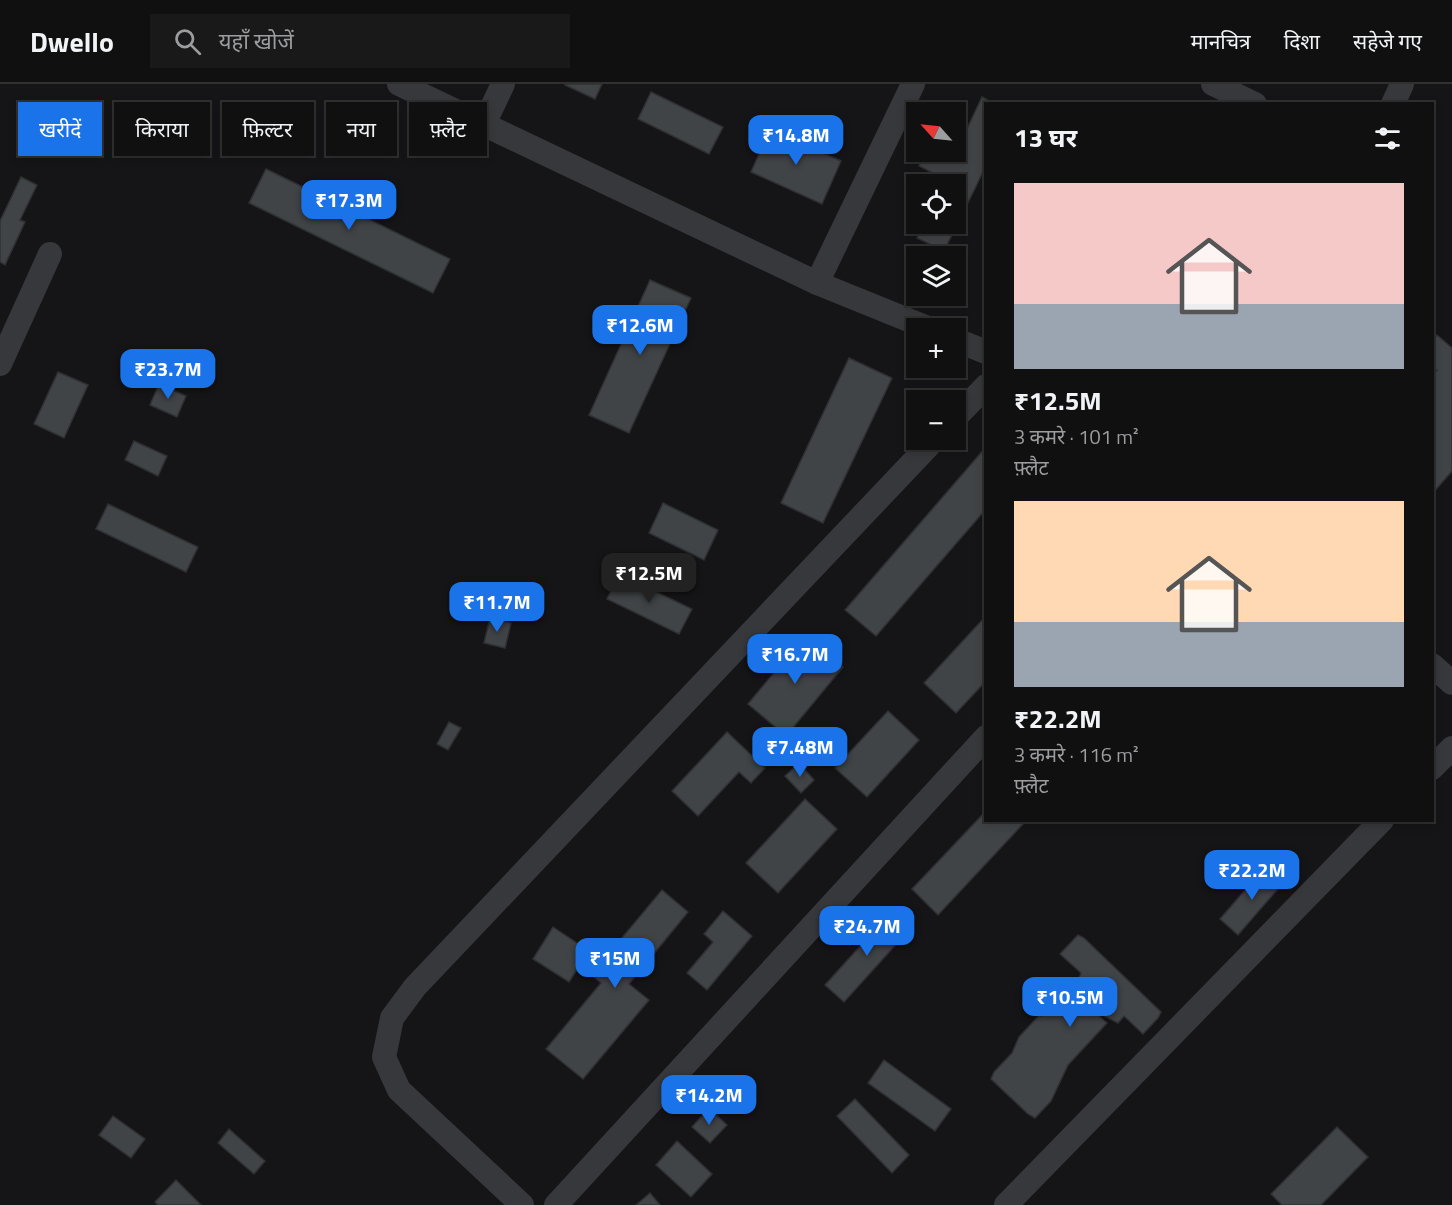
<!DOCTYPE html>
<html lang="hi">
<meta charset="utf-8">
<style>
:root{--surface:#101011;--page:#19191a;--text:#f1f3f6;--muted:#9c9d9f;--line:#303031;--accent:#1a73e8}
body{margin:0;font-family:"Titillium Web","Noto Sans Devanagari",sans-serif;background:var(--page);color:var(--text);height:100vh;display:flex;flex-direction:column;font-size:22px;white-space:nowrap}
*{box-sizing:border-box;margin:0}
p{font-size:20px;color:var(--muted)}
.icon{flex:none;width:33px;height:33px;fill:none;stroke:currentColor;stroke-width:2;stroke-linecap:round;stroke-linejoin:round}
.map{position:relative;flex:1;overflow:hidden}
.sheet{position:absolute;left:984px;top:18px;width:450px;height:720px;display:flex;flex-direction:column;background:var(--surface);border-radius:0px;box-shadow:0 3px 9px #0003,0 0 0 2px var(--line)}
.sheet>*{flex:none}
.guide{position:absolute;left:18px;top:18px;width:570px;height:54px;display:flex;gap:12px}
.needle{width:39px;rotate:297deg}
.fabs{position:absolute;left:906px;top:18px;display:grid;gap:12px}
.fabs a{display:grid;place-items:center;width:60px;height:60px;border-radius:0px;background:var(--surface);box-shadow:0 3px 9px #0003,0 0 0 2px var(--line);font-size:30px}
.price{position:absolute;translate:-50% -51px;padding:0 14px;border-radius:12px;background:var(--accent);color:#fff;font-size:20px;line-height:39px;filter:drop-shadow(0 2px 3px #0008)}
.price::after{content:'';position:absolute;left:50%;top:36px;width:18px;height:14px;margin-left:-9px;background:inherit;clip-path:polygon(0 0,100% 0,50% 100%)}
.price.current{background:#222;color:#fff}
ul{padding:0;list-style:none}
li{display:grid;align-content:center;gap:12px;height:318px;padding:0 30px}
li span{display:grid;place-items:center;height:186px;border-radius:0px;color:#555}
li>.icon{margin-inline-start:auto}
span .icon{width:108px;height:108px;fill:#fffc;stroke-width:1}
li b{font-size:26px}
h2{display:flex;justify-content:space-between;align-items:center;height:72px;padding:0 30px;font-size:26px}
.tag{padding:0 21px;border-radius:0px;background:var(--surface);box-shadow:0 3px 9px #0003,0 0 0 2px var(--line);font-size:21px;line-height:54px}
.tag.current{background:var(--accent);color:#fff}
header{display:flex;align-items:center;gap:36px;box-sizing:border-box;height:84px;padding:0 30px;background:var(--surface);border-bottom:2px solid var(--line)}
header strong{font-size:28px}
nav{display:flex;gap:33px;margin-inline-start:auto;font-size:21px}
.search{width:420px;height:54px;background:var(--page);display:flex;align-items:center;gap:15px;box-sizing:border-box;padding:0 21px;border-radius:0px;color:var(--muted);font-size:22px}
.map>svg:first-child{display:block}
.building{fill:#414447;stroke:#2f3033;stroke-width:1.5}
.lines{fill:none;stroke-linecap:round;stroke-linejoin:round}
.street{stroke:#36383c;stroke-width:24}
</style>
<header>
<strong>Dwello</strong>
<div class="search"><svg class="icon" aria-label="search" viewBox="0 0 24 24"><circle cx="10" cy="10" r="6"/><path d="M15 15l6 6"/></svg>यहाँ खोजें</div>
<nav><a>मानचित्र</a><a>दिशा</a><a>सहेजे गए</a></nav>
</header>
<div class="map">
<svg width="1452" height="1121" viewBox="0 0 1452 1121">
<rect width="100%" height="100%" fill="#151517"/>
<g class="building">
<path d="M 565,0 L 602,0 L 595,15 L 565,1 Z"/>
<path d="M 651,8 L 723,43 L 709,70 L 638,35 Z"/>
<path d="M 982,13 L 994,20 L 986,20 L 986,82 L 944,167 L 917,154 L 924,140 L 956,140 L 956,100 L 930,100 L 935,90 L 919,82 L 926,68 L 945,68 L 954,72 Z"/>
<path d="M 770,45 L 841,77 L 822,120 L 751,88 Z"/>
<path d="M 266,85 L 450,175 L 433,209 L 249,119 Z"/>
<path d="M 21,93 L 37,101 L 20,136 L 25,138 L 5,181 L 0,178 L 0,137 Z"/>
<path d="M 650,196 L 691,214 L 629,349 L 589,331 Z"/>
<path d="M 1437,251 L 1452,264 L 1452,387 L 1432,410 L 1432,292 L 1437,286 L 1432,282 L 1432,256 Z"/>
<path d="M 849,274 L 892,294 L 823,439 L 781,419 Z"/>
<path d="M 58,288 L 88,301 L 64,354 L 34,340 Z"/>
<path d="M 159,300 L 186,312 L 177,333 L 150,321 Z"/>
<path d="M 134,357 L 167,372 L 158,392 L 125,376 Z"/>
<path d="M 986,363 L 986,425 L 876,552 L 845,526 Z"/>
<path d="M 663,419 L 718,446 L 704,476 L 649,449 Z"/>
<path d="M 108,420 L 198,463 L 186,488 L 96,445 Z"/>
<path d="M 619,490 L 692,525 L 679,550 L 607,515 Z"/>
<path d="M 986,532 L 986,597 L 956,629 L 924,599 Z"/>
<path d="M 490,534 L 511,539 L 505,564 L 484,559 Z"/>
<path d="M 805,551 L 843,583 L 786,652 L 748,620 Z"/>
<path d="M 888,627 L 919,656 L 867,713 L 835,684 Z"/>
<path d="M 449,638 L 461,644 L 448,666 L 437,660 Z"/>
<path d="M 727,648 L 765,684 L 751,699 L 739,688 L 698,732 L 672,707 Z"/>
<path d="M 799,679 L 814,696 L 801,709 L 785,692 Z"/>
<path d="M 805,715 L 837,745 L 778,809 L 746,779 Z"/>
<path d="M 986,727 L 986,736 L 1019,736 L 1023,740 L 938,831 L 912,805 Z"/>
<path d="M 1265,783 L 1283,799 L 1238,851 L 1220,835 Z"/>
<path d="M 662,806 L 688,828 L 629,900 L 649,916 L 583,995 L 546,965 L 601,899 L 582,883 L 591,871 L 601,879 Z"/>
<path d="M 723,827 L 752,852 L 707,906 L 687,889 L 713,858 L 704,850 Z"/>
<path d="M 891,828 L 910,845 L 844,918 L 825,901 Z"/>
<path d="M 553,843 L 589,867 L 569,898 L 533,875 Z"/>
<path d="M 1078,851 L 1084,854 L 1161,928 L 1158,934 L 1143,950 L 1124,932 L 1118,939 L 1094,927 L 1107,939 L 1068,981 L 1051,1017 L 1035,1034 L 1028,1030 L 991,995 L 994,988 L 1012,969 L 1019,953 L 1045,925 L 1041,933 L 1079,894 L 1081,889 L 1060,870 Z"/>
<path d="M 884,976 L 951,1025 L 935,1047 L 868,999 Z"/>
<path d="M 855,1015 L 909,1071 L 892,1089 L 837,1032 Z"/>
<path d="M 709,1024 L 727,1041 L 710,1059 L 692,1043 Z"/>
<path d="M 113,1032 L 145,1055 L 131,1074 L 99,1051 Z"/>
<path d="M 1337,1043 L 1368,1073 L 1321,1121 L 1282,1121 L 1271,1110 Z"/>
<path d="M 229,1045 L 265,1077 L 254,1090 L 218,1059 Z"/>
<path d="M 677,1057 L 712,1090 L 691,1113 L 656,1081 Z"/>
<path d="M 176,1096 L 201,1121 L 158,1121 L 155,1118 Z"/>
<path d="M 650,1109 L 660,1121 L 636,1121 Z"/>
</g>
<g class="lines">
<g class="street">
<path d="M 399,0 L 817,199 L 928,244"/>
<path d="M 1213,0 L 1255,20"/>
<path d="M 1393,20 L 1402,0"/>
<path d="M 483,42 L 503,0"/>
<path d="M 817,199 L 913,0"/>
<path d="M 956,256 L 986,268"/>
<path d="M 0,280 L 50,170"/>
<path d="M 956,333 L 986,302"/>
<path d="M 1432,581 L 1452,599"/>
<path d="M 1432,684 L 1452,664"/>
<path d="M 522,1121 L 399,1006 L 384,973 L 392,934 L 415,903 L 934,356"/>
<path d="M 556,1121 L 986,653"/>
<path d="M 1006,1121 L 1382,736"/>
</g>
</g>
</svg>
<div class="fabs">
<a><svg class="needle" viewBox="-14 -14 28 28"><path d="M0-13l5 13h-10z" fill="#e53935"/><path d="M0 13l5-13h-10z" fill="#9c9d9f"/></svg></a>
<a><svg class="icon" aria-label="locate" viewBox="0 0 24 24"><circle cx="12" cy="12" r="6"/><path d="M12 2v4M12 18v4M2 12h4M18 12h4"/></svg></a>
<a><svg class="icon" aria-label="layers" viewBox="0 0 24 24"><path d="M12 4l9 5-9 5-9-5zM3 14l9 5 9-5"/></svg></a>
<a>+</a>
<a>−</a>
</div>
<b class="price" style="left:796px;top:82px">₹14.8M</b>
<b class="price" style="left:349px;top:147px">₹17.3M</b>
<b class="price" style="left:640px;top:272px">₹12.6M</b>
<b class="price" style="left:168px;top:316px">₹23.7M</b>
<b class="price current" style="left:649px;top:520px">₹12.5M</b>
<b class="price" style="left:497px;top:549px">₹11.7M</b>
<b class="price" style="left:795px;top:601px">₹16.7M</b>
<b class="price" style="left:800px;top:694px">₹7.48M</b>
<b class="price" style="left:1252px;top:817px">₹22.2M</b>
<b class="price" style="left:867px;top:873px">₹24.7M</b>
<b class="price" style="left:615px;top:905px">₹15M</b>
<b class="price" style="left:1070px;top:944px">₹10.5M</b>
<b class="price" style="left:709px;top:1042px">₹14.2M</b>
<div class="guide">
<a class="tag current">खरीदें</a>
<a class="tag">किराया</a>
<a class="tag">फ़िल्टर</a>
<a class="tag">नया</a>
<a class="tag">फ़्लैट</a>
</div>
<section class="sheet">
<h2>13 घर<svg class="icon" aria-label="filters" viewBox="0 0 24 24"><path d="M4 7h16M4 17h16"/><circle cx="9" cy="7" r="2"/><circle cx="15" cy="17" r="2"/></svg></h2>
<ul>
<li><span style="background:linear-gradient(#f6c9c9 65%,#9aa5b1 0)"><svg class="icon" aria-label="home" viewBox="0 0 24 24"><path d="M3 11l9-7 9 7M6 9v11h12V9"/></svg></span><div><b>₹12.5M</b><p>3 कमरे · 101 m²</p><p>फ़्लैट</p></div></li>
<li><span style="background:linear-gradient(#ffd9b3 65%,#9aa5b1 0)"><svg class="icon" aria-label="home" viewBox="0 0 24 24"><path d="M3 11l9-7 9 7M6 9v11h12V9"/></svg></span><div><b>₹22.2M</b><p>3 कमरे · 116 m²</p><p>फ़्लैट</p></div></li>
</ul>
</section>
</div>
